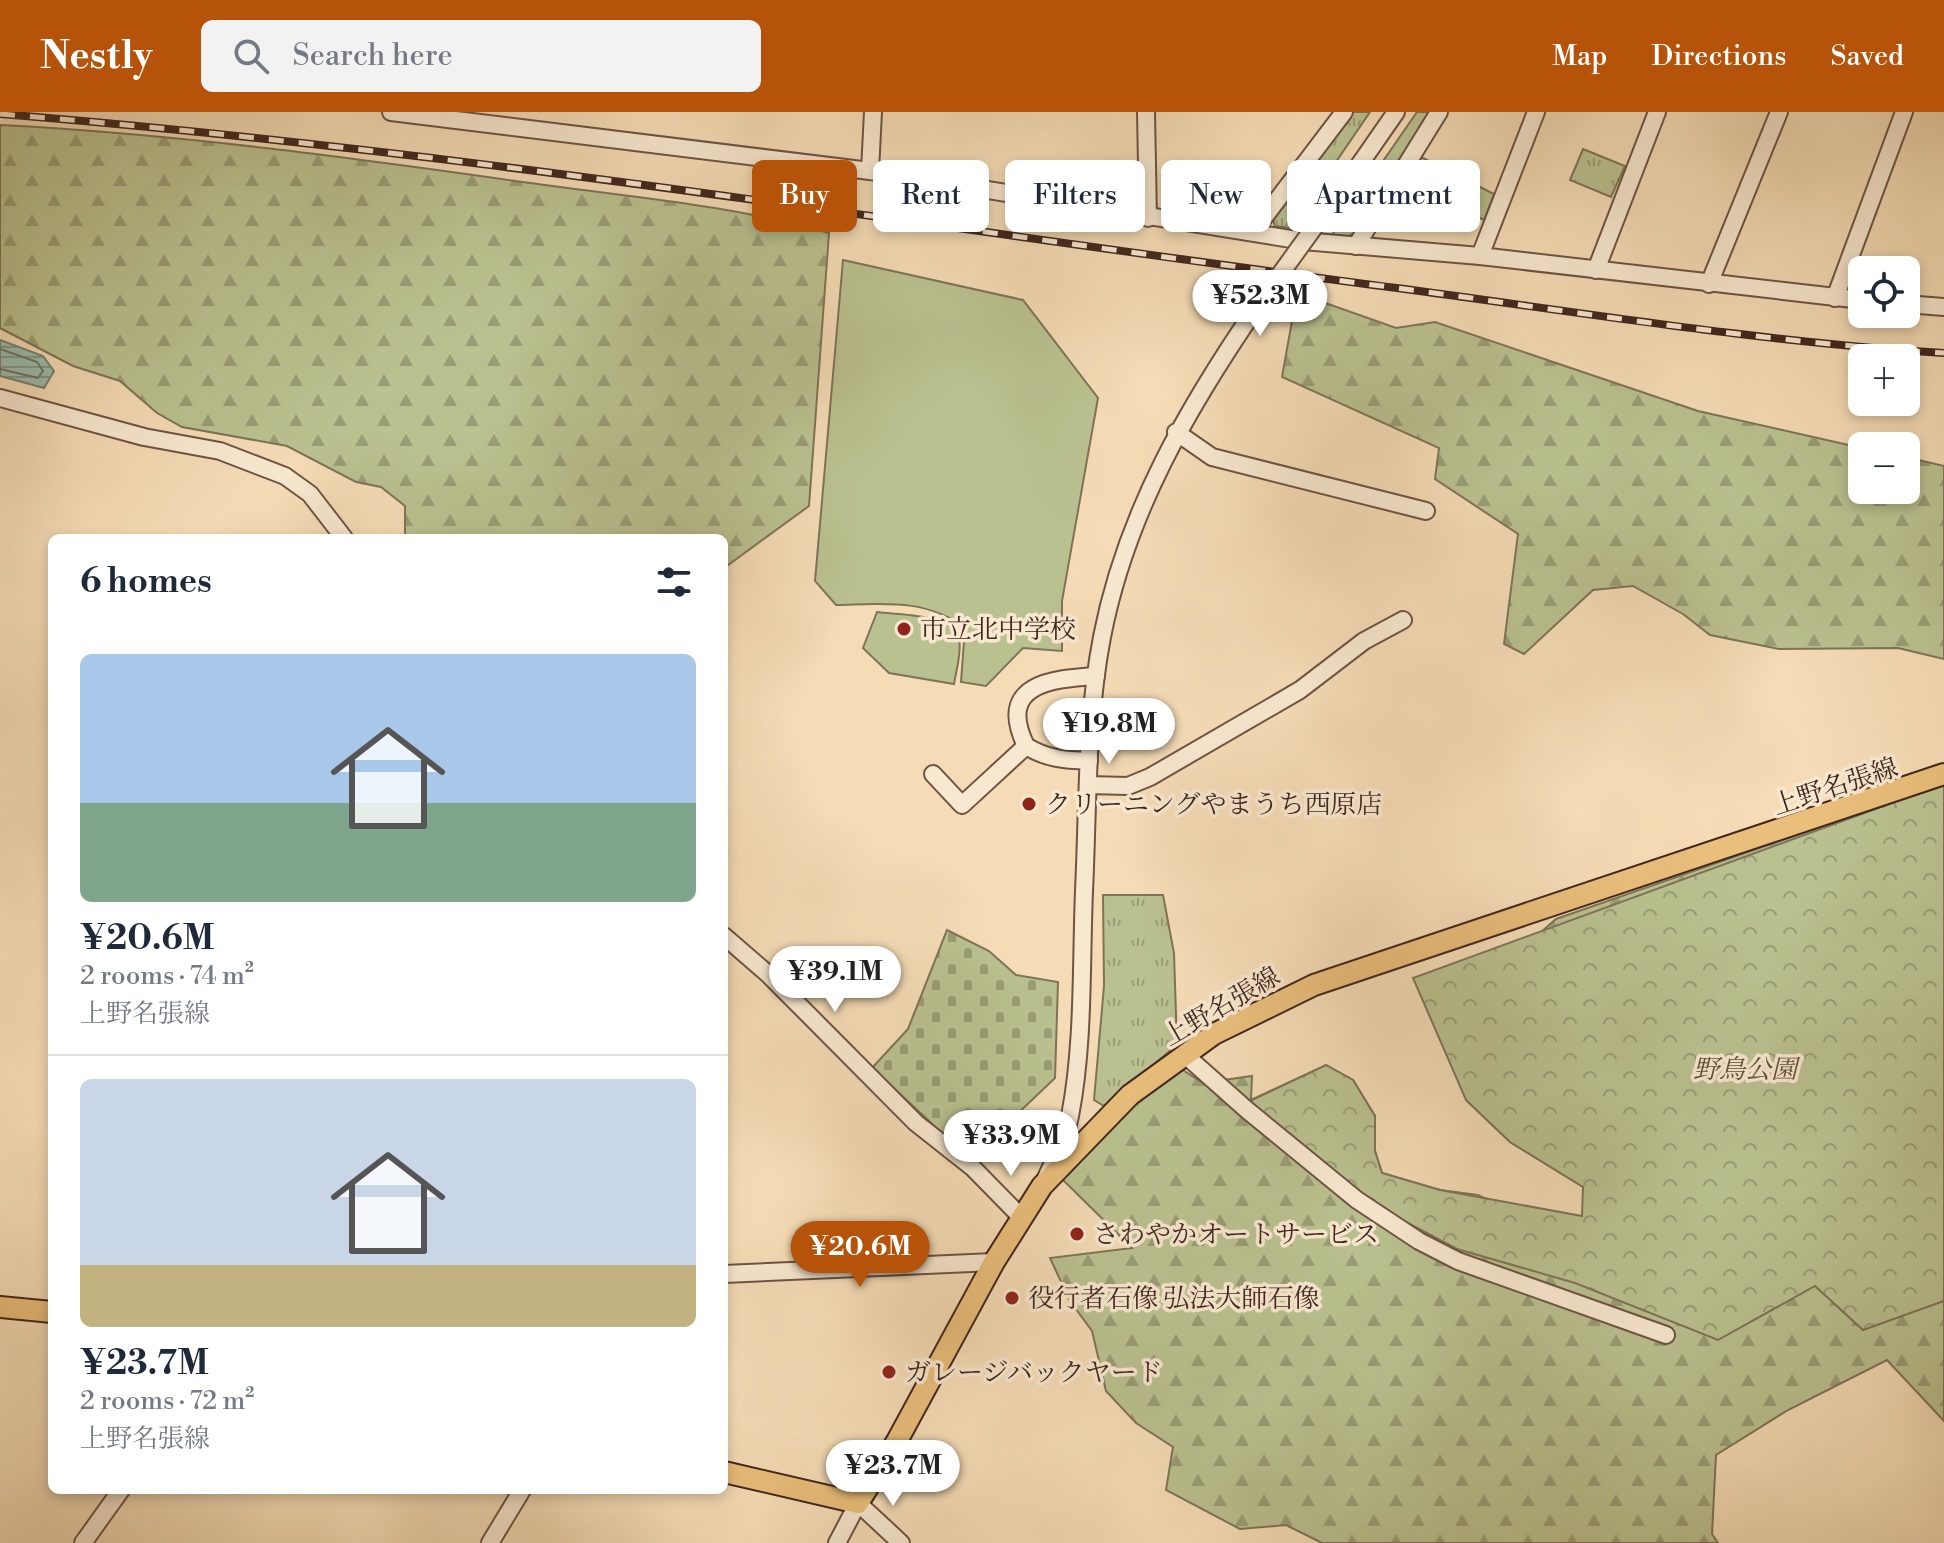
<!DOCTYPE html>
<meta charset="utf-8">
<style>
:root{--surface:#fff;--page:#f2f2f3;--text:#1f2937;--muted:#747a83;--line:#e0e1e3;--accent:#b45309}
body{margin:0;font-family:"Libre Bodoni","Noto Serif JP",serif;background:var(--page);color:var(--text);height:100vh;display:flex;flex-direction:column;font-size:30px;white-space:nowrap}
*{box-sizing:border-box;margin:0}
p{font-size:26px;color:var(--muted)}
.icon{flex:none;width:44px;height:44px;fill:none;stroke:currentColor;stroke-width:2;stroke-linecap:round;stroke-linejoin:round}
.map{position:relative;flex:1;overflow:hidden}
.drawer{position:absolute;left:48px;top:422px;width:680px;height:960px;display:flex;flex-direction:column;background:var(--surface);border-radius:12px;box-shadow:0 4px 12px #0003}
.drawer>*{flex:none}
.guide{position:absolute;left:752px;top:48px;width:760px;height:72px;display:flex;gap:16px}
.controls{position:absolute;left:1848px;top:144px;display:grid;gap:16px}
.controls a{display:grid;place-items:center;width:72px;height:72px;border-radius:12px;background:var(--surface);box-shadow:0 4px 12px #0003;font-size:40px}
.price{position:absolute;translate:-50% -68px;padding:0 18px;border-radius:28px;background:#fff;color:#222;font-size:26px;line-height:52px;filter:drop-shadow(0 2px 4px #0008)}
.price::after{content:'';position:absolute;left:50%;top:48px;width:24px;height:18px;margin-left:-12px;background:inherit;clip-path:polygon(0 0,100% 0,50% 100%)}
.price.current{background:var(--accent);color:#fff}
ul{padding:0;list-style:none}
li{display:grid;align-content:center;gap:16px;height:424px;padding:0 32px}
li+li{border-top:2px solid var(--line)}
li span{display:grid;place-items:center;height:248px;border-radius:12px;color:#555}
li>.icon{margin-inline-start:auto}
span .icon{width:144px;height:144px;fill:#fffc;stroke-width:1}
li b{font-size:34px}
h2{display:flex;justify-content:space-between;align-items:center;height:96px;padding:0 32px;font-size:34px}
.tag{padding:0 28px;border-radius:12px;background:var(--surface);box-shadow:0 4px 12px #0003;font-size:28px;line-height:72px}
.tag.current{background:var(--accent);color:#fff}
header{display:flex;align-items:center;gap:48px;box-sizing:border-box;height:112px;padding:0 40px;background:var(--accent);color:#fff}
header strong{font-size:38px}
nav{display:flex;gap:44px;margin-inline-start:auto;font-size:28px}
.search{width:560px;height:72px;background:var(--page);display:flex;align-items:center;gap:20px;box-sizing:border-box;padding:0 28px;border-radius:12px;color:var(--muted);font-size:30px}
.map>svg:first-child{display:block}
.grass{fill:url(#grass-tufts);stroke:#7e7457;stroke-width:2}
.forest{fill:url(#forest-firs);stroke:#7e7457;stroke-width:2}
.cemetery{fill:url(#cemetery-stones);stroke:#7e7457;stroke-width:2}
.park{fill:url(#park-crowns);stroke:#7e7457;stroke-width:2}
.garden{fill:#bac190;stroke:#7e7457;stroke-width:2}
.water{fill:url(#water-rules);stroke:#788074;stroke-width:2}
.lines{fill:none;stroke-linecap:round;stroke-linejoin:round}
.shore{stroke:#6e7266;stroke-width:2}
.minor-casing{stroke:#6e5444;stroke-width:20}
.major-casing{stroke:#41271e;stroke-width:24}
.minor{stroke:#f8e8d0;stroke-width:16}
.major{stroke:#eabe7b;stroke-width:20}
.rail-casing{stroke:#41271e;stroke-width:8}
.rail{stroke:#f8e8d0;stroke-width:5;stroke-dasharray:15;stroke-linecap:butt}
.minor-bridge-casing{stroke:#6e5444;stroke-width:20;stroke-linecap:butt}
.minor-bridge{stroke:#f8e8d0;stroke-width:16}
.poi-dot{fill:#8f2418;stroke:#f8e8d0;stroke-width:3}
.labels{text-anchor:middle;stroke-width:7;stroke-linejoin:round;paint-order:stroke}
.poi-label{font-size:26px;fill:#41271e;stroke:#f8e8d0;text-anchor:start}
.street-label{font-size:26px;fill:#41271e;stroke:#f8e8d0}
.park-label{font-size:26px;font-style:italic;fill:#5f4e3a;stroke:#f8e8d0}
</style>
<header>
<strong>Nestly</strong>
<div class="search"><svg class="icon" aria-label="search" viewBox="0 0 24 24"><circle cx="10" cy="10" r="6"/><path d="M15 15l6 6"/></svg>Search here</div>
<nav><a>Map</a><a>Directions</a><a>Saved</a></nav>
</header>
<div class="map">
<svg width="1944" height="1431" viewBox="0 0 1944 1431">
<defs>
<pattern id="grass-tufts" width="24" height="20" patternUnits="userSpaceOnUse" patternTransform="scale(2)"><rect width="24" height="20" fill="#bac190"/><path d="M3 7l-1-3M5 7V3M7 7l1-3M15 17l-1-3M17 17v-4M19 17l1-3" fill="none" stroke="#999d75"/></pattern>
<pattern id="forest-firs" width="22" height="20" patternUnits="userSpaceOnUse" patternTransform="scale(2)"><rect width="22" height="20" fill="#bac190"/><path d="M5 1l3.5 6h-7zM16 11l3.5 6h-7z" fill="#999d75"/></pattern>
<pattern id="cemetery-stones" width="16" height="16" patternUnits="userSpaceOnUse" patternTransform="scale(2)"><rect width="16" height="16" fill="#bac190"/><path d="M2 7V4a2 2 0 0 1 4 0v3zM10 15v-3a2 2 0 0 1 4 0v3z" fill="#999d75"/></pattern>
<pattern id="park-crowns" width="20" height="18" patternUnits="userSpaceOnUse" patternTransform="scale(2)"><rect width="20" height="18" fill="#bac190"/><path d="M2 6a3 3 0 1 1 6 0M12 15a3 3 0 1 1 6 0" fill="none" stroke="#999d75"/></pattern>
<pattern id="water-rules" width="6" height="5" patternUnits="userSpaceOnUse" patternTransform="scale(2)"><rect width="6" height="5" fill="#9cbcad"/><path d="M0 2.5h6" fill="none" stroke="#81998c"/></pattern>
</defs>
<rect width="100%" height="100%" fill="#f5dcb6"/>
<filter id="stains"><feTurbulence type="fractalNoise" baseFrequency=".0025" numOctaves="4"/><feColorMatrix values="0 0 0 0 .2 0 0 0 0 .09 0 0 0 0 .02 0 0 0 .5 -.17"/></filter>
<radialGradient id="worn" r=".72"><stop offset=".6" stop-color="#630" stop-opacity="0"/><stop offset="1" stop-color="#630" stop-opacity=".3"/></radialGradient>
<g class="grass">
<path d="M 1352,0 L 1370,0 L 1291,116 L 1275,114 L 1272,105 Z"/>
<path d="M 1417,0 L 1430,0 L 1355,121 L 1347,125 L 1332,123 Z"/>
<path d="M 1583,37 L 1625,54 L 1611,85 L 1570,68 Z"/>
<path d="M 1421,45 L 1494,82 L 1484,108 L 1446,89 L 1436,101 L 1398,83 Z"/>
<path d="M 1103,783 L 1163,783 L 1174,841 L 1177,933 L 1104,994 L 1094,988 L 1104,874 Z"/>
</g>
<g class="forest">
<path d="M 0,13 C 178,22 354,46 530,71 C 631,85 732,93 829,121 L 809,394 L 724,456 L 724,426 L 405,426 L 405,394 L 381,375 L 356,370 L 287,334 L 182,315 L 157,301 L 120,269 L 73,254 L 0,216 Z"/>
<path d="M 1297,181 L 1396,216 L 1435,210 L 1698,299 L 1862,336 L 1862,378 L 1906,378 L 1906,345 L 1944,354 L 1944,547 L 1898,536 L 1779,537 L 1710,523 L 1683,502 L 1633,474 L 1593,478 L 1524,542 L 1504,532 L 1518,422 L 1435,367 L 1439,336 L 1282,265 Z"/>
<path d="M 1944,672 L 1944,1309 L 1887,1248 L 1788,1298 L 1716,1343 L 1712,1422 L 1718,1431 L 1322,1431 L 1286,1413 L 1240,1417 L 1166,1378 L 1173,1335 L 1136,1311 L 1106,1279 L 1092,1219 L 1070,1189 L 1050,1146 L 1132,1136 L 1060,1065 L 1157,970 L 1181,957 L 1203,971 L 1252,964 L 1251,988 L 1326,953 L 1353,968 L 1375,1004 L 1375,1039 L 1382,1061 L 1440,1078 L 1478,1083 L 1589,1136 L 1583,1075 L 1510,1030 L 1466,988 L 1500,856 L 1556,807 Z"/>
</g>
<path class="cemetery" d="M 947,818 L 989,839 L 1016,863 L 1058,870 L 1055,966 L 970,1047 L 872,956 L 908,917 Z"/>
<path class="park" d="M 1944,672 L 1944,1189 L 1863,1218 L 1815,1174 L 1718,1228 L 1575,1171 L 1457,1137 L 1404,1109 L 1331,1060 L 1250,989 L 1326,953 L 1353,968 L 1375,1004 L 1375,1039 L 1382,1061 L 1440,1078 L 1582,1104 L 1583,1075 L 1510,1030 L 1466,988 L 1413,866 Z"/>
<g class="garden">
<path d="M 843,148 L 1023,188 L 1098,286 L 1062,489 L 1062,539 L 1023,536 L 986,574 L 961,570 L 965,516 C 926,486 883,492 836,493 L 815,469 Z"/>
<path d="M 877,500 C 899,503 953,501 959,527 C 962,540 956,559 954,572 L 889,561 L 863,536 Z"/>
</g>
<path class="water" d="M 0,228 L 43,244 L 54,259 L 44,276 L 0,264 Z"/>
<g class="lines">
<path class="shore" d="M 0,237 L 37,250 L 43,259 L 38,266 L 0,257"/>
<defs>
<g id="minor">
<path d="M 391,0 L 870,59 L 1303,129 L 1480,144 L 1862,188"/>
<path d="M 1146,0 L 1148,106"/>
<path d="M 1362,49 L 1396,0"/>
<path d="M 870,59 L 873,0"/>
<path d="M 1253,120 L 1344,0"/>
<path d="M 1356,134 L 1439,0"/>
<path d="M 1480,144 L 1536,0"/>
<path d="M 1596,158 L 1657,0"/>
<path d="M 1709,172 L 1779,0"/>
<path d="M 1835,186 L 1904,0"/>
<path d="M 1906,192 L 1944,195"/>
<path d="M 0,286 L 144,325 L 220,339 L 285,364 L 310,382 L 344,426"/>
<path d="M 1176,320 L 1212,345 L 1426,399"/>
<path d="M 1089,649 C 1065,648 1047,647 1026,634 C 996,572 1051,567 1096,564"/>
<path d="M 933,662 L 962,693 L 1026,634"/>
<path d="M 1088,673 L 1128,674 L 1150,665 L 1300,578 L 1364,529 L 1403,508"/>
<path d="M 724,824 L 769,863 L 916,1011 L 973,1056 L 1020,1104"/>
<path d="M 1184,942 L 1247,998 L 1357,1088 L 1419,1129 L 1458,1149 L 1666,1223"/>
<path d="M 1046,1066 C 1055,1046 1066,1025 1070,1004 C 1084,932 1081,853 1084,779 C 1088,695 1086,608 1102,525 C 1126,401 1188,295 1258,193"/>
<path d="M 724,1162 L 994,1150"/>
<path d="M 83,1431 L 121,1378"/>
<path d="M 490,1431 L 522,1378"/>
<path d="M 837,1431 L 858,1391 L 901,1431"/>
</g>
<g id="major">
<path d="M 0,1195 L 52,1200"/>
<path d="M 724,1360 L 858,1391 L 897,1329 L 994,1150 L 1042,1074 L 1130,983 L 1214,922 L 1314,873 L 1944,662"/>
</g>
</defs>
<use href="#minor" class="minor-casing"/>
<use href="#major" class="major-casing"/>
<use href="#minor" class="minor"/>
<use href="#major" class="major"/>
<defs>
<path id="rail" d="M 0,2 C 468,39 932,116 1397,176 C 1579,200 1761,230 1944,241"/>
</defs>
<use href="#rail" class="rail-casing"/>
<use href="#rail" class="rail"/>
<defs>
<path id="minor-bridge" d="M 1258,193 L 1362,49"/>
</defs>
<use href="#minor-bridge" class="minor-bridge-casing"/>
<use href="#minor-bridge" class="minor-bridge"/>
</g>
<g class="poi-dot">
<circle cx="904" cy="517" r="8"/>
<circle cx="1029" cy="692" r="8"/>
<circle cx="1077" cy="1122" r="8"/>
<circle cx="1012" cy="1186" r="8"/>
<circle cx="889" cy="1260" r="8"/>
</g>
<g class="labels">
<g class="poi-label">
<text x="920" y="526">市立北中学校</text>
<text x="1045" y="701">クリーニングやまうち西原店</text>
<text x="1093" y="1131">さわやかオートサービス</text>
<text x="1028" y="1195">役行者石像 弘法大師石像</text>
<text x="905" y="1269">ガレージバックヤード</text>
</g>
<g class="street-label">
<text transform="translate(1835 674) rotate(-18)" y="9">上野名張線</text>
<text transform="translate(1221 894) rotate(-30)" y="9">上野名張線</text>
</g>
<g class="park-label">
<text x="1745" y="966">野鳥公園</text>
</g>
</g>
<rect width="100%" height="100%" filter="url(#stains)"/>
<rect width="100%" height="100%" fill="url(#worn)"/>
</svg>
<div class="controls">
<a><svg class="icon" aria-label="locate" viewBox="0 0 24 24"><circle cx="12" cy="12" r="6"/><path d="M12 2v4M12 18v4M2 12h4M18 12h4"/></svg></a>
<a>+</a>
<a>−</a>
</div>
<b class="price" style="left:1260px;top:226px">¥52.3M</b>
<b class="price" style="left:1109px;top:654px">¥19.8M</b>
<b class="price" style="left:835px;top:902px">¥39.1M</b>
<b class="price" style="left:1011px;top:1066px">¥33.9M</b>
<b class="price current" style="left:860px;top:1177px">¥20.6M</b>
<b class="price" style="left:893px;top:1396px">¥23.7M</b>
<div class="guide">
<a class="tag current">Buy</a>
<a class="tag">Rent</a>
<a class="tag">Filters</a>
<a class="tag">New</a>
<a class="tag">Apartment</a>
</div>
<section class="drawer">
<h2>6 homes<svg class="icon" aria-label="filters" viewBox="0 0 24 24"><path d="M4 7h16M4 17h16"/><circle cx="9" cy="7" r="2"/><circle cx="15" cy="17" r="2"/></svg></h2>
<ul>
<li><span style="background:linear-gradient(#a9c7e8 60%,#7fa58c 0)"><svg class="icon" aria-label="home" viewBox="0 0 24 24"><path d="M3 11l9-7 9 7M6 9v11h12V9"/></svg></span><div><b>¥20.6M</b><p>2 rooms · 74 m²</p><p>上野名張線</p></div></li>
<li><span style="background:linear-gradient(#c9d6e8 75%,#c2b280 0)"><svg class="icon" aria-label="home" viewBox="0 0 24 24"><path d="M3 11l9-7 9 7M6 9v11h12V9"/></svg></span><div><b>¥23.7M</b><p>2 rooms · 72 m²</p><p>上野名張線</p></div></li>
</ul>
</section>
</div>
